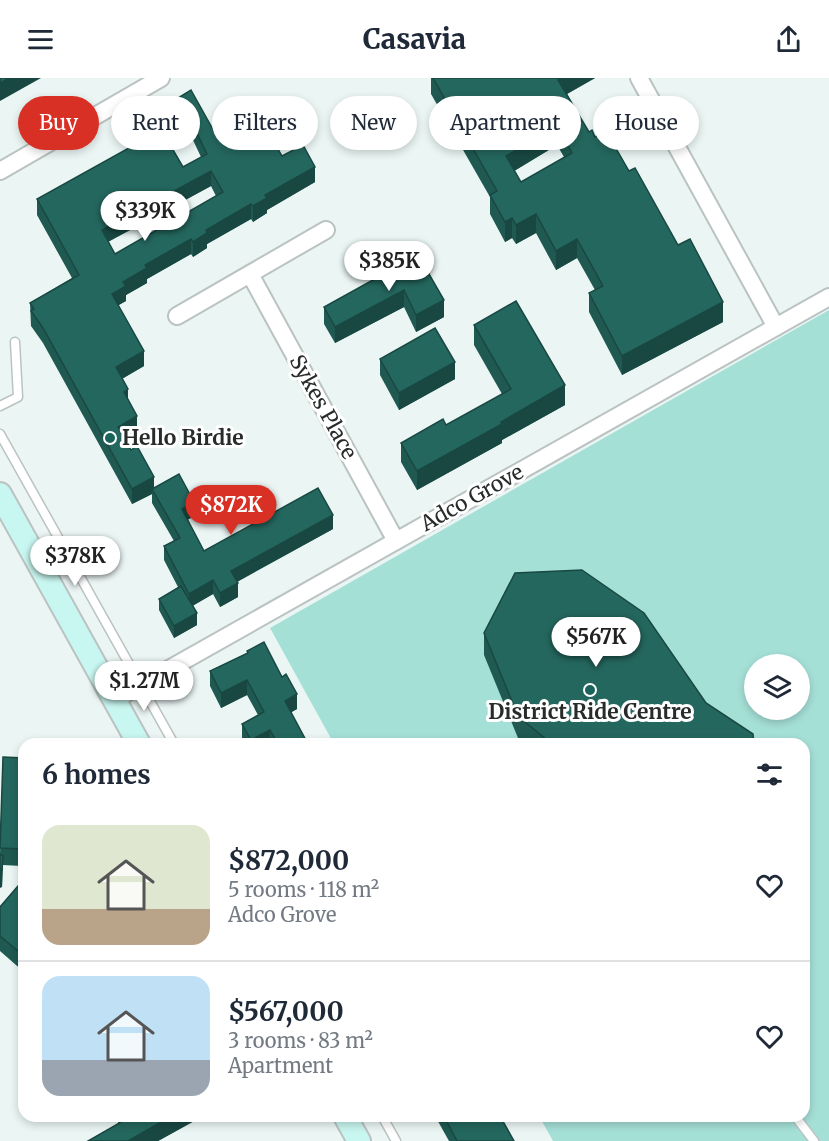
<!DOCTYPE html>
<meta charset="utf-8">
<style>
:root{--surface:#fff;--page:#f2f2f3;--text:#1f2937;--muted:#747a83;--line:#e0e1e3;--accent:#d93025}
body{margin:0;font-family:Merriweather,serif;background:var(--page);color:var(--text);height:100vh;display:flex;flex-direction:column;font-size:22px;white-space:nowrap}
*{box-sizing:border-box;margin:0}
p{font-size:20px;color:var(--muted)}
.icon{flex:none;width:33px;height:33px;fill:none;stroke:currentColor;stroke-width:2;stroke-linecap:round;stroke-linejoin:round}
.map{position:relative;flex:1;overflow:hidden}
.details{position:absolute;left:18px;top:660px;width:792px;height:384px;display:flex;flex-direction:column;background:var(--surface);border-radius:18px;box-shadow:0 3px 9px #0003}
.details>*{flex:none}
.banner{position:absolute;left:18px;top:18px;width:794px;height:54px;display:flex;gap:12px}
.controls{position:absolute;left:744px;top:576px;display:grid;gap:12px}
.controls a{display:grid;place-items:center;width:66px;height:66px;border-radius:50%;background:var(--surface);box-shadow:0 3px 9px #0003;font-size:30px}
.price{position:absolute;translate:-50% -51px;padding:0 14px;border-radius:21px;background:#fff;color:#222;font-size:20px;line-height:39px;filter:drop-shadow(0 2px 3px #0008)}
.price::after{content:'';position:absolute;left:50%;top:36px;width:18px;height:14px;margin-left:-9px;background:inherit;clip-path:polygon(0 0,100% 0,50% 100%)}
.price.current{background:var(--accent);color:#fff}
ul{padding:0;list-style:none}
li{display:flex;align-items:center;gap:18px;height:150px;padding:0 24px}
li+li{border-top:2px solid var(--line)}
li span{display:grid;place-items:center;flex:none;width:168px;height:120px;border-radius:18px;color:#555}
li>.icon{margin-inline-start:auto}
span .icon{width:72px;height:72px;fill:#fffc;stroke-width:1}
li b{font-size:26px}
h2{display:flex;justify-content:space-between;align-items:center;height:72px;padding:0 24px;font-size:26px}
.tag{padding:0 21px;border-radius:27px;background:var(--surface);box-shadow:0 3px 9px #0003;font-size:21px;line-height:54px}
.tag.current{background:var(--accent);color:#fff}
header{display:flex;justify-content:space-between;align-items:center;height:78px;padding:0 24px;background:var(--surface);font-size:27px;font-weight:800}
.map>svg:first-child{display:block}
.green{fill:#a5e0d7;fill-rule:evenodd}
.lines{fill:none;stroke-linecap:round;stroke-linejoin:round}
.lane-casing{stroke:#bac3c2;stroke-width:11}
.street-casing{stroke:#bac3c2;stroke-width:20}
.secondary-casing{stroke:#bac3c2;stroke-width:26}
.lane{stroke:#fff;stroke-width:8}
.street{stroke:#fff;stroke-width:16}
.secondary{stroke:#c8f6f0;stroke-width:22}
.wall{fill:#1f5951;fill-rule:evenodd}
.shaded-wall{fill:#194842}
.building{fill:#24675e;stroke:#194842;stroke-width:1.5;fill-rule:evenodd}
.poi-dot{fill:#18635a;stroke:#fff;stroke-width:2}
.labels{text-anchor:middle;stroke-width:6;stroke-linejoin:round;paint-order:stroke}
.street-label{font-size:21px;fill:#272b2a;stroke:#fff}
.poi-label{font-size:21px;font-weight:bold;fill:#272b2a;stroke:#fff;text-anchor:start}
</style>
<header><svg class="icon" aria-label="menu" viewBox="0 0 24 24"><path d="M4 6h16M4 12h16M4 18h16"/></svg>Casavia<svg class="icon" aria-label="share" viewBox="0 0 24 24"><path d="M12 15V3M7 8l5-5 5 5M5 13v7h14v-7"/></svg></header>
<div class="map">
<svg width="829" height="1063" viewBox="0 0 829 1063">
<rect width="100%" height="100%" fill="#ebf6f4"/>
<path class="green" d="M 829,232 L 829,1063 L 553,1063 L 539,1038 L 804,1038 L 804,666 L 334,666 L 270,550 ZM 754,586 L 800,586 L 800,632 L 754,632 Z"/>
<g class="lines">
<defs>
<g id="lane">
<path d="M 0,328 L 18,319 L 15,264"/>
<path d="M 0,356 L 174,666"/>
<path d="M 382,1038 L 396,1063"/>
<path d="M 795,1038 L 814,1063"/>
</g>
<g id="street">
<path d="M 639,0 L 776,249"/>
<path d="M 0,93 L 161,0"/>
<path d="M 250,196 L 396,463"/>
<path d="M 177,238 L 326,152"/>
<path d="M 114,622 L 829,219"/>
</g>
<g id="secondary">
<path d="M 0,416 L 139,666"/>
<path d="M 345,1038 L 359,1063"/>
</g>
</defs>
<use href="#lane" class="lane-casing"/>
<use href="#street" class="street-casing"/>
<use href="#secondary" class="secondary-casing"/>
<use href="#lane" class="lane"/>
<use href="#street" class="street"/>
<use href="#secondary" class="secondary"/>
</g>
<g class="wall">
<path d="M 431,0 L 595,0 L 567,16 L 589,54 L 595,59 L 629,93 L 678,167 L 723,244 L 622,297 L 589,234 L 589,215 L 595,212 L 577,180 L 556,192 L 536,155 L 516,166 L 512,160 L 505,164 L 490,136 L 490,119 L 431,16 ZM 557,67 L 564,79 L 521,104 L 514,93 Z"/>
<path d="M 178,20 L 215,55 L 282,78 L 315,104 L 267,132 L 267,135 L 253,144 L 251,141 L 207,166 L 207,170 L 193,179 L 191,176 L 147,201 L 147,205 L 126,217 L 126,223 L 118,227 L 144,288 L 122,301 L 137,353 L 124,361 L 154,409 L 194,438 L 187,442 L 204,473 L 333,451 L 237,504 L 238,519 L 220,529 L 213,516 L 192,528 L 197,547 L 174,560 L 159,532 L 159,521 L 178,509 L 164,482 L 164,468 L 174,463 L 152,425 L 152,416 L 132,426 L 43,265 L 31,248 L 30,225 L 72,200 L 37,137 L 37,121 L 144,62 L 144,54 L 178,35 ZM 192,60 L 201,79 L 183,89 L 173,71 ZM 211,108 L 216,118 L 115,176 L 108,164 Z"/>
<path d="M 418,177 L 444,239 L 416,254 L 404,229 L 335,265 L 324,246 L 324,229 Z"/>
<path d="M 474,247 L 565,327 L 502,362 L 502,365 L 417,412 L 401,384 L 401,365 L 446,347 L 502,316 L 474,267 Z"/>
<path d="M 380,281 L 455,301 L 399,332 L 380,297 Z"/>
<path d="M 484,555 L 706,625 L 754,666 L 525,666 L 518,660 L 484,577 Z"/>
<path d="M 247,573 L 297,631 L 291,634 L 308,666 L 245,666 L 242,661 L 242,646 L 258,637 L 247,617 L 221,630 L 210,608 L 210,593 L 247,575 Z"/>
<path d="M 3,679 L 24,680 L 22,788 L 3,787 L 2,809 L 0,776 Z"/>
<path d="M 24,801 L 24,894 L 0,873 L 0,829 Z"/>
<path d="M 118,1038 L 196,1038 L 196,1042 L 158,1063 L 88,1063 L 118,1046 Z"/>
<path d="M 435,1038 L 500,1038 L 514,1063 L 449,1063 Z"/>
</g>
<g class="shaded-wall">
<path d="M 9,0 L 41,0 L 0,23 L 0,5 Z"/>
<path d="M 562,0 L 595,0 L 558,21 L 558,2 Z"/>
<path d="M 192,45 L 192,60 L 166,75 L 166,60 Z"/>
<path d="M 557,48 L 557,67 L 506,98 L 506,78 Z"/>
<path d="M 315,89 L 315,104 L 267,132 L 267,135 L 253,144 L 253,128 L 265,117 Z"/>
<path d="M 211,93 L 211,108 L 102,167 L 102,152 Z"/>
<path d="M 251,126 L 251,141 L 207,166 L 207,170 L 193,179 L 193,164 L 206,152 Z"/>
<path d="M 536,136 L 536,155 L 516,166 L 516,147 Z"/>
<path d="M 512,140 L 512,160 L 505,164 L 505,144 Z"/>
<path d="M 191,161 L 191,176 L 147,201 L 147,205 L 126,217 L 126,223 L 112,231 L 112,216 L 123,204 L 145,187 Z"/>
<path d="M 577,161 L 577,180 L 556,192 L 556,173 Z"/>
<path d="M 404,212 L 404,229 L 335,265 L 335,249 Z"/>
<path d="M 444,222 L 444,239 L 416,254 L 416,237 Z"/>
<path d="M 723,224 L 723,244 L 622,297 L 622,278 Z"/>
<path d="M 144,273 L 144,288 L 116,304 L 116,289 Z"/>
<path d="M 455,284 L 455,301 L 399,332 L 399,315 Z"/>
<path d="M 565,307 L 565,327 L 502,362 L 502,365 L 417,412 L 417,393 Z"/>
<path d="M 128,311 L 128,326 L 124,314 Z"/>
<path d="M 137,338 L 137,353 L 118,364 L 118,349 Z"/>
<path d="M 154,399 L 154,414 L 152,411 L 152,416 L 132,426 L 132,411 Z"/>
<path d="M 194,424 L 194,438 L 182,445 L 182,431 Z"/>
<path d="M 333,437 L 333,451 L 231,507 L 231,493 Z"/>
<path d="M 213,502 L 213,516 L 189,530 L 189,516 Z"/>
<path d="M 238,505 L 238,519 L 220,529 L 220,515 Z"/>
<path d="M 197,535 L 197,547 L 174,560 L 174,548 Z"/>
<path d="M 247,602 L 247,617 L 221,630 L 221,615 Z"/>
<path d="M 297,616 L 297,631 L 285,638 L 285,623 Z"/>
<path d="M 270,652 L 270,666 L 251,666 L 251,662 Z"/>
<path d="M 24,737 L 24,754 L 22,788 L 22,771 Z"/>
<path d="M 3,778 L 2,809 L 0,810 L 0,793 Z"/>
<path d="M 172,1038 L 196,1038 L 196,1042 L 158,1063 L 128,1063 Z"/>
</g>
<g class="building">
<path d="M 0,0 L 9,0 L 0,5 Z"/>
<path d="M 433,0 L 562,0 L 558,2 L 589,54 L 592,52 L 595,59 L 606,53 L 629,93 L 635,90 L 678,167 L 690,161 L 723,224 L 622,278 L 589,215 L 603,208 L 577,161 L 556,173 L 536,136 L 516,147 L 512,140 L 505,144 L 490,117 L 497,113 ZM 557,48 L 572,75 L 521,104 L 506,78 Z"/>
<path d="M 191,12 L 215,55 L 256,32 L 282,78 L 303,67 L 315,89 L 265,117 L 267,120 L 253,128 L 251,126 L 206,152 L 207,155 L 193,164 L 191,161 L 145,187 L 147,190 L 123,204 L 126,208 L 112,216 L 144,273 L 116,289 L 128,311 L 124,314 L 137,338 L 118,349 L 131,372 L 137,368 L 154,399 L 132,411 L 43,250 L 31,233 L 34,231 L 30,225 L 79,197 L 37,121 L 147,60 L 144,54 L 184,31 L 178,20 ZM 192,45 L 207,76 L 183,89 L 166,60 ZM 211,93 L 223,114 L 115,176 L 102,152 Z"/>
<path d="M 418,177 L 444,222 L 416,237 L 404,212 L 335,249 L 324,229 Z"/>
<path d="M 516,223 L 565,307 L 501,344 L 502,346 L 417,393 L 401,365 L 443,341 L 446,347 L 511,311 L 474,247 Z"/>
<path d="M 435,250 L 455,284 L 399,315 L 380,281 Z"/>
<path d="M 179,396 L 194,424 L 182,431 L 204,473 L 318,410 L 333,437 L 231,493 L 238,505 L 220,515 L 213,502 L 189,516 L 164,468 L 180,460 L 152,411 Z"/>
<path d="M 582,492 L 644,535 L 706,625 L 753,656 L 754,666 L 552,666 L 518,638 L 484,555 L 515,495 Z"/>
<path d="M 181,508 L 197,535 L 174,548 L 159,521 Z"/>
<path d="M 264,564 L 282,599 L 286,596 L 297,616 L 285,623 L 308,666 L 278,666 L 270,652 L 251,662 L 242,646 L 264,634 L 247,602 L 221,615 L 210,593 L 248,575 L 247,573 Z"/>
<path d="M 3,679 L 24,680 L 24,737 L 22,771 L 0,770 Z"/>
<path d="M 0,776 L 3,778 L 2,792 L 0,793 Z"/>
<path d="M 24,801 L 24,878 L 0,858 L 0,829 Z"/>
<path d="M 120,1038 L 172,1038 L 128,1063 L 88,1063 L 123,1043 Z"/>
<path d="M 444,1038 L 500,1038 L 514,1063 L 457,1063 Z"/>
</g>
<g class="poi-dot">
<circle cx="110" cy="360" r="6"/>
<circle cx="590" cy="612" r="6"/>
</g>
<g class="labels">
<g class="street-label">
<text transform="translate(323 329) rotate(61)" y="7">Sykes Place</text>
<text transform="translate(472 420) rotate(-29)" y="7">Adco Grove</text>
</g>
<g class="poi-label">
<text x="122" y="367">Hello Birdie</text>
<text x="590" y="641" text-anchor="middle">District Ride Centre</text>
</g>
</g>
</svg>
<div class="controls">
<a><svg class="icon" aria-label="layers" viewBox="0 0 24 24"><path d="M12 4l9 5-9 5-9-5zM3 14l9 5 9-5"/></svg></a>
</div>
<b class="price" style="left:145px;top:164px">$339K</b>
<b class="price" style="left:389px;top:214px">$385K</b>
<b class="price current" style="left:231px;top:458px">$872K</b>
<b class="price" style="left:75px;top:509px">$378K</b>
<b class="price" style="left:596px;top:590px">$567K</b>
<b class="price" style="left:144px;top:634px">$1.27M</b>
<div class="banner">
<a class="tag current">Buy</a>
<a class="tag">Rent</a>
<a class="tag">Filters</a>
<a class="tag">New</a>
<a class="tag">Apartment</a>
<a class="tag">House</a>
</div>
<section class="details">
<h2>6 homes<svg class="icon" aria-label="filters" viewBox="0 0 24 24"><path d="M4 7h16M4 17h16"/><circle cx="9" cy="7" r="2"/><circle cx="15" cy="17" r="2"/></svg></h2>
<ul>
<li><span style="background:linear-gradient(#dfe7d0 70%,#b9a48a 0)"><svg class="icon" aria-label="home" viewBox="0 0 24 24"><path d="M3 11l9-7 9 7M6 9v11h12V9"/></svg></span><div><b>$872,000</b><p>5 rooms · 118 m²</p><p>Adco Grove</p></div><svg class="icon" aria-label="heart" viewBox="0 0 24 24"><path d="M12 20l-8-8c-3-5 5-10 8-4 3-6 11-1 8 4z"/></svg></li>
<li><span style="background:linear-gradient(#bfe0f5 70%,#9aa5b1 0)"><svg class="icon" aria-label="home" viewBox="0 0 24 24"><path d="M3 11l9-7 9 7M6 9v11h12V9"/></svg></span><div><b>$567,000</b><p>3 rooms · 83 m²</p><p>Apartment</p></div><svg class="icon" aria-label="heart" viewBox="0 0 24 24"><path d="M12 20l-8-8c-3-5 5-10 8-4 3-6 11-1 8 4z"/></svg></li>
</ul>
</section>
</div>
